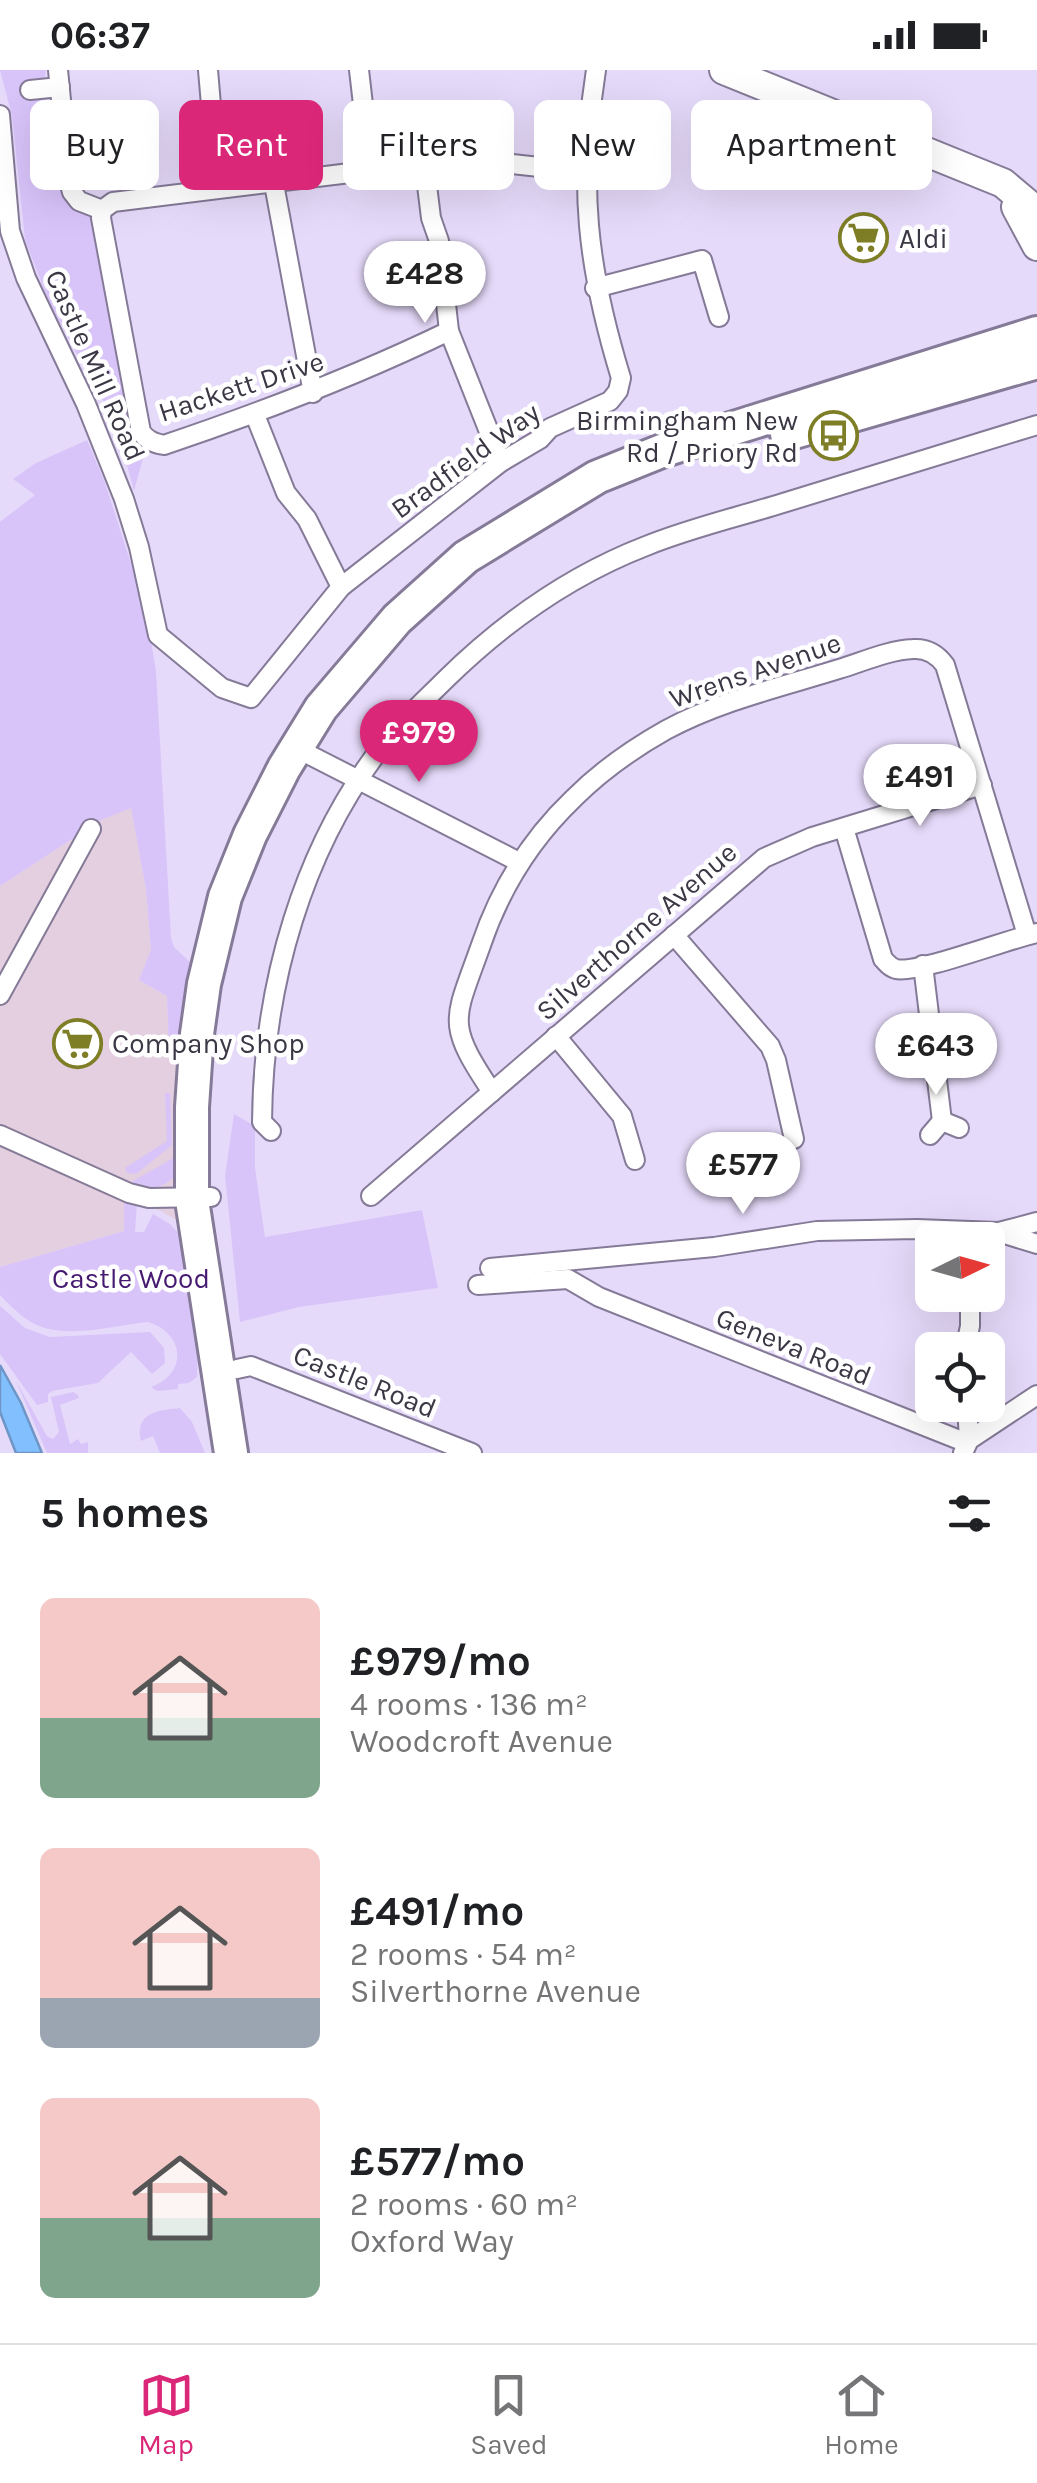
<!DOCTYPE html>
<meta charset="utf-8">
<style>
:root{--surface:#fff;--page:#f2f2f2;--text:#202124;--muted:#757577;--line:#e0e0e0;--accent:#db2777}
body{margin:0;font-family:Karla,sans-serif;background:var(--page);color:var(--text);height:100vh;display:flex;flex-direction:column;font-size:38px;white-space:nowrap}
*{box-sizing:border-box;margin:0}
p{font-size:32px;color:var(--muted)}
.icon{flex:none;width:55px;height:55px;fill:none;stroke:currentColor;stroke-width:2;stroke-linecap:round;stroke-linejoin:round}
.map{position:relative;height:1383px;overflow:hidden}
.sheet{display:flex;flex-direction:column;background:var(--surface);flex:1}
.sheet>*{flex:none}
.top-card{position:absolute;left:30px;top:30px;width:978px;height:90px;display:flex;gap:20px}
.needle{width:65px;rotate:85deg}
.fabs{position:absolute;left:915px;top:1152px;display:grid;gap:20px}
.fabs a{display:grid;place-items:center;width:90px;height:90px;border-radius:15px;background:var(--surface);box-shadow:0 10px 40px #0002;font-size:50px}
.price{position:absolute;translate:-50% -85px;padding:0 22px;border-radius:35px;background:#fff;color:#222;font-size:32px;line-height:65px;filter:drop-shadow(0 2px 5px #0008)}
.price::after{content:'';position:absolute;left:50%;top:60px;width:30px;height:22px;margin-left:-15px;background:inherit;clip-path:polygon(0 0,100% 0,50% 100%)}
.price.selected{background:var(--accent);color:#fff}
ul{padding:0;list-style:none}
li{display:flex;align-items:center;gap:30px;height:250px;padding:0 40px}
li span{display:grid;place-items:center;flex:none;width:280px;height:200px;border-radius:15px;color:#555}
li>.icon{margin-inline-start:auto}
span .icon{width:120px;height:120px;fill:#fffc;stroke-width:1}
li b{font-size:42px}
h2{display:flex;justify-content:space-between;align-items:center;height:120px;padding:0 40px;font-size:42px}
.chip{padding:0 35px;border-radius:15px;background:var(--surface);box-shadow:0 10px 40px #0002;font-size:35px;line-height:90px}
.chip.selected{background:var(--accent);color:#fff}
.status{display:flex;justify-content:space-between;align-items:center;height:70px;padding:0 50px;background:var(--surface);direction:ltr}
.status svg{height:28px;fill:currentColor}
.tabs{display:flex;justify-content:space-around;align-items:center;height:140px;border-top:2px solid var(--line);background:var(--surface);font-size:28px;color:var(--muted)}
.tabs a{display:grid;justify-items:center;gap:5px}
.tabs .selected{color:var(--accent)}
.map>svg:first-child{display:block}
.industrial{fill:#e3cfdf}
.green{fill:#d9c4fa}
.water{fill:#82bffe;stroke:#6d96c6;stroke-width:2.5}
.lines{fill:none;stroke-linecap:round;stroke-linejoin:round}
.street-casing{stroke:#857a97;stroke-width:22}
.primary-casing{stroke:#857a97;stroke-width:32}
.highway-casing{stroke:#857a97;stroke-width:38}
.street{stroke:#fff;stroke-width:18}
.primary{stroke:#fff;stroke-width:28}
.highway{stroke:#fff;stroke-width:32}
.labels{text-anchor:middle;stroke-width:9;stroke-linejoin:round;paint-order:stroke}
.poi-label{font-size:28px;fill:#3c3744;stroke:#fff;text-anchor:start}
.street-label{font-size:28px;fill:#3c3744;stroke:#fff}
.park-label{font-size:28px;fill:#461a71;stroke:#fff}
</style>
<div class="status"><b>06:37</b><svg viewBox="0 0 49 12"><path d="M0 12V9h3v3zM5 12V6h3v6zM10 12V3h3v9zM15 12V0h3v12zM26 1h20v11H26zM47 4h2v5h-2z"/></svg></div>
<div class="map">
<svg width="1037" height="1383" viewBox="0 0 1037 1383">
<rect width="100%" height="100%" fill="#e6dafa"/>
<path class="industrial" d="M 131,737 L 146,819 L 151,880 L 139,910 L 167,926 L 169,979 L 204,983 L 186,1156 L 161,1141 L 138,1133 L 124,1161 L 0,1197 L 0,816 L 101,750 Z"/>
<g class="green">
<path d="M 0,0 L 46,0 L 45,8 L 28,16 L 51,34 L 53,43 L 43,61 L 45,82 L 57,94 L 91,144 L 105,196 L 130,351 L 145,381 L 134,421 L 113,344 L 97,322 L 49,232 L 25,170 L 12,46 Z"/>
<path d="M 87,370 L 105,413 L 146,540 L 156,601 L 171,868 L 174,877 L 191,893 L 176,980 L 169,979 L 167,926 L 139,910 L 151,880 L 146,819 L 131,738 L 101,750 L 0,816 L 0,452 L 35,425 L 13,409 L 36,393 Z"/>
<path d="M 165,1023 L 170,1023 L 172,1075 L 136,1104 L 127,1103 L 125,1098 L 167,1071 Z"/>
<path d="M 234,1044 L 255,1056 L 255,1098 L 265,1167 L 422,1140 L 438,1218 L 299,1237 L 240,1252 L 225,1106 Z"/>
<path d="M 179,1085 L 178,1104 C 162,1118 152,1121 132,1117 L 133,1111 Z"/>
<path d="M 124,1130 L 137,1133 L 135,1162 L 144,1162 L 153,1144 L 170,1154 L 181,1166 C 190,1213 200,1258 197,1307 L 189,1313 L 178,1314 L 178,1319 L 157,1321 L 151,1317 C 188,1304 185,1263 148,1252 C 117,1255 75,1267 45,1258 C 26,1253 13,1238 0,1225 L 0,1197 L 124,1161 Z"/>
<path d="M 0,1236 L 25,1258 L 50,1267 L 150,1262 L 164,1278 L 165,1293 L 152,1304 L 131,1282 L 98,1313 L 52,1321 L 48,1324 L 48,1332 L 37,1335 L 0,1284 Z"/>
<path d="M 16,1311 L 47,1366 L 53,1369 L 59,1362 L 51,1327 L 73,1322 L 78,1325 L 79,1328 L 60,1335 L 70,1374 L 78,1369 L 81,1374 L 88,1372 L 88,1383 L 47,1383 Z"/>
<path d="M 180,1338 L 192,1352 L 205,1383 L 160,1383 L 153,1366 L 141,1371 C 134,1343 158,1340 180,1338 Z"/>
</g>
<path class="water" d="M 0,1295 L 21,1333 L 42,1383 L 16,1383 L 0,1342 Z"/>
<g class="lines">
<defs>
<g id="street">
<path d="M 58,0 L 62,40 L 56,52 L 53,77 L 65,97 L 72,122 L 79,131 L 102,140"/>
<path d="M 208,0 L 218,117"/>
<path d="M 359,0 L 370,95"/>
<path d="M 30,20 L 60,17"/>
<path d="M 0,45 L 10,161 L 26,208 L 86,334 L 124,429 L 139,477 L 158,565 L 222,618 L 251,628 L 341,517 L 501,392 L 540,369 L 550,358 L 610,331 L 618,321 L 621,308 C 587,197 578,115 596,0"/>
<path d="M 425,99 L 431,148 L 439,171 L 449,261 L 501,392"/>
<path d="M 274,114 L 313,323"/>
<path d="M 595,218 L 702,190 L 719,247"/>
<path d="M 449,261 C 356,306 262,342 164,375 C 153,373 147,370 141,362 L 101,148 L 102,140 L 113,132 L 350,103 L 370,95 L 461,100 L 512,94 L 585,102"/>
<path d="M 255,345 L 286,423 L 307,449 L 341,517"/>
<path d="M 296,678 L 519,792"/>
<path d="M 844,758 L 883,889 C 888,894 889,897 896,899 C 918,904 1008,869 1037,863"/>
<path d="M 674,865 L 770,976 L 776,990 L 794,1069"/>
<path d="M 923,895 L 942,1051"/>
<path d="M 0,925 L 91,759"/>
<path d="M 556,966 L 622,1046 L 635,1090"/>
<path d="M 492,1022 C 445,952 454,951 481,875 C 500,819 531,769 574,728 C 600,702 634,678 666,660 C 720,631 781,617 839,599 C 862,592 889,580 913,579 C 927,578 937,584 945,595 L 1027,865"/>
<path d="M 271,1061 L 262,1052 C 263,917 302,776 387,670 C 405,648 426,629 445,610 C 502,554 571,505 646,476 C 690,458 738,447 783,433 C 868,407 952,381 1037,355"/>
<path d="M 0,1065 L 129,1123 L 149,1128 L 211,1127"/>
<path d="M 930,1065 L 942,1051 L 959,1058"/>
<path d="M 371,1126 L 764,788 L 812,767 L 982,715"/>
<path d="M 999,1162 L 1037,1152"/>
<path d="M 490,1198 L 714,1177 L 817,1161 L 917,1159 L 998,1162 L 1037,1174"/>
<path d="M 478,1215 L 568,1209 L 599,1227 L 957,1369 L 969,1370 L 967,1335"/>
<path d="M 965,1280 L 970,1256 L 970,1225"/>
<path d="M 237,1299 L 251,1296 L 472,1383"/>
<path d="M 963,1383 L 969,1370 L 1037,1325"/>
</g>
<g id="primary">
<path d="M 724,0 L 1003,113 L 1028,134 L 1037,147"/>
<path d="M 1016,137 L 1037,176"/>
</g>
<g id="highway">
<path d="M 787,364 L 1037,292"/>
<path d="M 231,1383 L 192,1130 L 192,1037 L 197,964 L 204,914 L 225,827 L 250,765 L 284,698 L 321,638 L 397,549 L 466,487 L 597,407 L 664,380 L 1037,263"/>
</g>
</defs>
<use href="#street" class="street-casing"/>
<use href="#primary" class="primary-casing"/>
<use href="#highway" class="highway-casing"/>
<use href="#street" class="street"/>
<use href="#primary" class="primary"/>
<use href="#highway" class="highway"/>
</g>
<defs>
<symbol id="supermarket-ring" viewBox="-11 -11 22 22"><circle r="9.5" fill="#fff" stroke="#7e7e27" stroke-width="1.5"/><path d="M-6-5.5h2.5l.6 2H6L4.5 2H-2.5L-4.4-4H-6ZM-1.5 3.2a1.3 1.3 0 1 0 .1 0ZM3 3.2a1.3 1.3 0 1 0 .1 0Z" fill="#7e7e27"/></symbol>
<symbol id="bus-ring" viewBox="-11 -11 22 22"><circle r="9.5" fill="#fff" stroke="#7e7e27" stroke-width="1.5"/><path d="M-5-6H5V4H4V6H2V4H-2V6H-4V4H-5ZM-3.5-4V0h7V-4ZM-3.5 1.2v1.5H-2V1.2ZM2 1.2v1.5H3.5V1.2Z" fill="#7e7e27"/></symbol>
</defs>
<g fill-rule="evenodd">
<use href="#supermarket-ring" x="836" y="140" width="55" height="55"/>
<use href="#bus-ring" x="806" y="338" width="55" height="55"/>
<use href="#supermarket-ring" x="50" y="946" width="55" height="55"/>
</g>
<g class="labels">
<g class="poi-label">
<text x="899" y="178">Aldi</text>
<text x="798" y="360" text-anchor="end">Birmingham New<tspan x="798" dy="32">Rd / Priory Rd</tspan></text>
<text x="112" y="983">Company Shop</text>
</g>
<g class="street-label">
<text transform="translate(96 295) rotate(66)" y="10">Castle Mill Road</text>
<text transform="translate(241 316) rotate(-18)" y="10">Hackett Drive</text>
<text transform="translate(465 390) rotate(-36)" y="10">Bradfield Way</text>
<text transform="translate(755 600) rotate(-19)" y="10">Wrens Avenue</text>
<text transform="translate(636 861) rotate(-41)" y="10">Silverthorne Avenue</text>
<text transform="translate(794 1276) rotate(22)" y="10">Geneva Road</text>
<text transform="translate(365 1311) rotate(22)" y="10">Castle Road</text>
</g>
<g class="park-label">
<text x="131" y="1218">Castle Wood</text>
</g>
</g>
</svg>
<div class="fabs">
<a><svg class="needle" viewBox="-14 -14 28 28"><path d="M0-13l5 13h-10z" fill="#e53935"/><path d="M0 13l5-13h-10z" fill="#757577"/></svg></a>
<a><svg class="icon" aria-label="locate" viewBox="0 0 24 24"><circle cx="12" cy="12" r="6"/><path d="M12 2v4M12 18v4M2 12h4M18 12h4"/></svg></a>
</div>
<b class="price" style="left:425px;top:256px">£428</b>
<b class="price selected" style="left:419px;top:715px">£979</b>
<b class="price" style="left:920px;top:759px">£491</b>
<b class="price" style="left:936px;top:1028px">£643</b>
<b class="price" style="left:743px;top:1147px">£577</b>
<div class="top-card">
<a class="chip">Buy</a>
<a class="chip selected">Rent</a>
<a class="chip">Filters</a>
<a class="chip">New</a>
<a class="chip">Apartment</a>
</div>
</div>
<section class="sheet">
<h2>5 homes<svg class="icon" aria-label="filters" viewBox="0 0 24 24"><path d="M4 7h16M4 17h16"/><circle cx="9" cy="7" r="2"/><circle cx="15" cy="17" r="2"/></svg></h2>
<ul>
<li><span style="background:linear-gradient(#f6c9c9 60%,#7fa58c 0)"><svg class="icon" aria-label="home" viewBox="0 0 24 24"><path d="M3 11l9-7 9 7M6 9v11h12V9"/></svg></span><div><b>£979/mo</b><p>4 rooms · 136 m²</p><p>Woodcroft Avenue</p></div></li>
<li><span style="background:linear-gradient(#f6c9c9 75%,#9aa5b1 0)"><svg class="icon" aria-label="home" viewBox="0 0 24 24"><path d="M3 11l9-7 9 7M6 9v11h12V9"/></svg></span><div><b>£491/mo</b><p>2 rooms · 54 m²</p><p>Silverthorne Avenue</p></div></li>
<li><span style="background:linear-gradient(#f6c9c9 60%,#7fa58c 0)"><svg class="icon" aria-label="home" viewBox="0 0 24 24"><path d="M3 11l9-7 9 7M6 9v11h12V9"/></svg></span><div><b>£577/mo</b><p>2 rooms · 60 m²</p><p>Oxford Way</p></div></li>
</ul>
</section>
<nav class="tabs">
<a class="selected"><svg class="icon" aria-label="map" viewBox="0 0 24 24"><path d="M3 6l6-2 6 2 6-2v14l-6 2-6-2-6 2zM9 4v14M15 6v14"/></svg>Map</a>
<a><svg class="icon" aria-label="saved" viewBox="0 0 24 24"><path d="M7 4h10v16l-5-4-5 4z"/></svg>Saved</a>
<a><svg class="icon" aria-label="home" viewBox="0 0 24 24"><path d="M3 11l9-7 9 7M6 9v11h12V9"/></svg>Home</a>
</nav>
